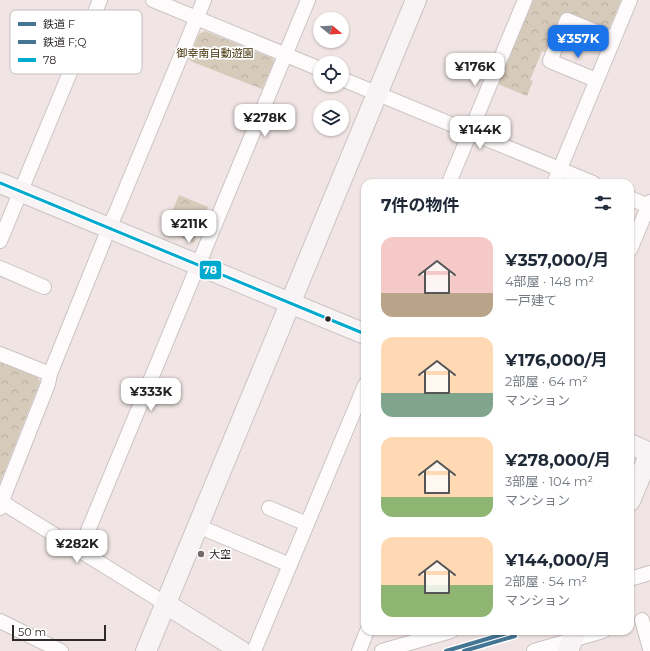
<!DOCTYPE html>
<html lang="ja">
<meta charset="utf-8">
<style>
:root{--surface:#fff;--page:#f6f6f7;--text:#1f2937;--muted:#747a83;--accent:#1a73e8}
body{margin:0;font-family:Montserrat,"Noto Sans JP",sans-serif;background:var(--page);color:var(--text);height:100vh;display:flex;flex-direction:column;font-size:15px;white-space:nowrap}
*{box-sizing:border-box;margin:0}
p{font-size:13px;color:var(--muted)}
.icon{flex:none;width:22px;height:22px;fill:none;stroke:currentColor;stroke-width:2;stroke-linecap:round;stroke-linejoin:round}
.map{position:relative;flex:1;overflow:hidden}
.side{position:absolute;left:361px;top:179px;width:273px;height:456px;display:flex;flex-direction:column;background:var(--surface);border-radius:12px;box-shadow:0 1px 3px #0004}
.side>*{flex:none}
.needle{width:26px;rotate:108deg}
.controls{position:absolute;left:313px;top:12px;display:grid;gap:8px}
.controls a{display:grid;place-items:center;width:36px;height:36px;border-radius:50%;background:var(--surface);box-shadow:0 1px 3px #0004;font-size:20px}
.scale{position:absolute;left:12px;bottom:10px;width:94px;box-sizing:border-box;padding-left:4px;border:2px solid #2f2828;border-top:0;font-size:11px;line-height:14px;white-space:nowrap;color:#2f2828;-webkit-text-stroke:3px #fff;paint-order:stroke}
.price{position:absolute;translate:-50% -34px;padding:0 9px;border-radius:8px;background:#fff;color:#222;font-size:13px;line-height:26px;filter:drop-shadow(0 1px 2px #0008)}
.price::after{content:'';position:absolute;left:50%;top:24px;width:12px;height:9px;margin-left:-6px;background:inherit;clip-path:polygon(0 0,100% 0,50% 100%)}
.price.current{background:var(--accent);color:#fff}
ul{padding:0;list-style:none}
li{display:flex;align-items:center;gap:12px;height:100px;padding:0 20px}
li span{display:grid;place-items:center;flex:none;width:112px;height:80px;border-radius:12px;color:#555}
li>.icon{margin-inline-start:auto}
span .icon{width:48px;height:48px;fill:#fffc;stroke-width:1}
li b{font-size:17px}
h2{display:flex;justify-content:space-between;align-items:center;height:48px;padding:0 20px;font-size:17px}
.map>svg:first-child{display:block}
.park{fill:url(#park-crowns)}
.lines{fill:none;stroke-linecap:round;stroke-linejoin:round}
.street-casing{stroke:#cbc3c3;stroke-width:16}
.secondary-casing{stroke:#cbc3c3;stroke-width:22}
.street{stroke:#fdfbfb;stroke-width:14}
.secondary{stroke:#f8f3f4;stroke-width:20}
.bus-1-casing{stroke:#fff;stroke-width:6}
.bus-1{stroke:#00a9ce;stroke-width:3}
.rail-1-casing{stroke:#fff;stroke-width:7}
.rail-2-casing{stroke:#fff;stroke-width:7}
.rail-1{stroke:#447694;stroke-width:4}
.rail-2{stroke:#447694;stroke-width:4}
.bus-dot{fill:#2f2828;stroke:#fff;stroke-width:1.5}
.poi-dot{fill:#736a6a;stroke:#fff;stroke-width:1.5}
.labels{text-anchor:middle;stroke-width:3.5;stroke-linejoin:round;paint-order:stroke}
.park-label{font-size:11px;fill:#433006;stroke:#fff}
.poi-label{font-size:11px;fill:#2f2828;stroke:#fff;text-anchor:start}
.key{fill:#fff;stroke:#c1bebe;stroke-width:1}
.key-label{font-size:11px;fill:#2f2828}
.line-badge{stroke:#fff;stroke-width:1.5}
.badge-label{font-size:11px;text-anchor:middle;font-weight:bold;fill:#fff}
</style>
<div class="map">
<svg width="650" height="651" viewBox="0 0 650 651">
<defs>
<pattern id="park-crowns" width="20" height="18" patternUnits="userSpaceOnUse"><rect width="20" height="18" fill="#d6cabb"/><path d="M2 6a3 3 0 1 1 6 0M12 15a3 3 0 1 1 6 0" fill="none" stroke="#b8aea1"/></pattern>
</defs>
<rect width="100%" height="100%" fill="#f0e5e4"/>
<g class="park">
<path d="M 533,0 L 621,0 L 608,31 L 565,15 L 548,53 L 542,51 L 530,80 L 533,81 L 527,96 L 498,84 Z"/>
<path d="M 205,31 L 272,58 L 274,61 L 262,89 L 190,61 L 189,58 L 199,34 Z"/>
<path d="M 179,195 L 208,207 L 194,243 L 164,230 Z"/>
<path d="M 0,360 L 37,375 L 40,382 L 0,483 Z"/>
</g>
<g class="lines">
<defs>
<g id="street">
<path d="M 153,0 L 320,69"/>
<path d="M 342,79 L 593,183"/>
<path d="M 596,80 L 550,61 L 567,20 L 613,39"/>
<path d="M 449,183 L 525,0"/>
<path d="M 554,183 L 630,0"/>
<path d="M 630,198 L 650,207"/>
<path d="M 0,241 L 100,0"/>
<path d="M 630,250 L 650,202"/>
<path d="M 0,268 L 44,287"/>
<path d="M 0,354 L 50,374"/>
<path d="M 0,501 L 166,604"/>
<path d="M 0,508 L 5,493 L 48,384 L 50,374 L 109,228 L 117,210 L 204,0"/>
<path d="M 269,508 L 307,524"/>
<path d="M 198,526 L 290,565"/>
<path d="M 80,550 L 308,0"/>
<path d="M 630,579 L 650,573"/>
<path d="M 642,620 L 650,649"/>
<path d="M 0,621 L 61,651"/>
<path d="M 254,651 L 365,385"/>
<path d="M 359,651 L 367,631"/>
<path d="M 382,651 L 451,631"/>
<path d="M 534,651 L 603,631"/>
</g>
<g id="secondary">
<path d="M 0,183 L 365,334"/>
<path d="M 630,444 L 650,453"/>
<path d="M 630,501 L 650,453"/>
<path d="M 166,604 L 241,651"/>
<path d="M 146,651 L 416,0"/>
<path d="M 568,651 L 576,631"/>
</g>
</defs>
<use href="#street" class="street-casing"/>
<use href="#secondary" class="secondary-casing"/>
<use href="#street" class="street"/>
<use href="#secondary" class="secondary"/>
<defs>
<path id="bus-1" d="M 0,183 L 365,334"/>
</defs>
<use href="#bus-1" class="bus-1-casing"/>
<use href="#bus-1" class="bus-1"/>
<defs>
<path id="rail-1" d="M 446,651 L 514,631"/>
<path id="rail-2" d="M 464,651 L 515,636"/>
</defs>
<use href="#rail-1" class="rail-1-casing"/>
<use href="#rail-2" class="rail-2-casing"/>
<use href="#rail-1" class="rail-1"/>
<use href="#rail-2" class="rail-2"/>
</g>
<circle class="bus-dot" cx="328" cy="319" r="3.5"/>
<circle class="poi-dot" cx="201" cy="554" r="4"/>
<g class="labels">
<g class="park-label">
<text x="215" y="57">御幸南自動遊園</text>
</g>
<g class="poi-label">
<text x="209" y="558">大空</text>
</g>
</g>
<rect x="10" y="10" width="132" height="64" rx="6" class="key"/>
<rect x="18" y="22" width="18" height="4" fill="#447694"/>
<rect x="18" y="40" width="18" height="4" fill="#447694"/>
<rect x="18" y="58" width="18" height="4" fill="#00a9ce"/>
<g class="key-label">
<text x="43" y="28">鉄道 F</text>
<text x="43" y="46">鉄道 F;Q</text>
<text x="43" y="64">78</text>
</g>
<rect class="line-badge" x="199" y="260" width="23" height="20" rx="4" fill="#00a9ce"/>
<g class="badge-label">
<text x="210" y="274">78</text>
</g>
</svg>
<div class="controls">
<a><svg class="needle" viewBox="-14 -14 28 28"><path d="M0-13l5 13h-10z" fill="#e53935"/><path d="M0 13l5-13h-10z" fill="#747a83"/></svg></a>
<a><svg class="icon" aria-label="locate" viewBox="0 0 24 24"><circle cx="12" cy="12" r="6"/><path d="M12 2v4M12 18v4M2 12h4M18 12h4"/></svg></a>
<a><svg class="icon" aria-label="layers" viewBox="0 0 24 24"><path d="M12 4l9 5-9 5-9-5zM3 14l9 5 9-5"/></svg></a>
</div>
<div class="scale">50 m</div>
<b class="price current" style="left:578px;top:59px">¥357K</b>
<b class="price" style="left:475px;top:87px">¥176K</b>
<b class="price" style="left:265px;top:138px">¥278K</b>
<b class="price" style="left:480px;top:150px">¥144K</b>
<b class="price" style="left:189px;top:244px">¥211K</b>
<b class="price" style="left:151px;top:412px">¥333K</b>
<b class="price" style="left:77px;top:564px">¥282K</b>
<section class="side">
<h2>7件の物件<svg class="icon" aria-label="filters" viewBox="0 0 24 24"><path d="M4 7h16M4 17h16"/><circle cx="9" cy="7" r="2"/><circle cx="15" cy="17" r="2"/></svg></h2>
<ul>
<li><span style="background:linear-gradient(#f6c9c9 70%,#b9a48a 0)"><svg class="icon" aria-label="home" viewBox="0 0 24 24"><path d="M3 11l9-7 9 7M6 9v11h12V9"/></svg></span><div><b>¥357,000/月</b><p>4部屋 · 148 m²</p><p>一戸建て</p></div></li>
<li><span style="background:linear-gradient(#ffd9b3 70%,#7fa58c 0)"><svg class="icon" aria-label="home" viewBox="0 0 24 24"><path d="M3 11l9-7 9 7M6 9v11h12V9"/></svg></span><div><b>¥176,000/月</b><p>2部屋 · 64 m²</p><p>マンション</p></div></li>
<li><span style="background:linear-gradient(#ffd9b3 75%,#8fb573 0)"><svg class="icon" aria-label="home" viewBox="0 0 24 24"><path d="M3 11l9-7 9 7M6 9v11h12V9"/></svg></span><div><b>¥278,000/月</b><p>3部屋 · 104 m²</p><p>マンション</p></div></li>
<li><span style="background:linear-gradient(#ffd9b3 60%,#8fb573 0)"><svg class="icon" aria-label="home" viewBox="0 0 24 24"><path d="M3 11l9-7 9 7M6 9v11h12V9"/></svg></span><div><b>¥144,000/月</b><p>2部屋 · 54 m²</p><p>マンション</p></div></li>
</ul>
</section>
</div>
